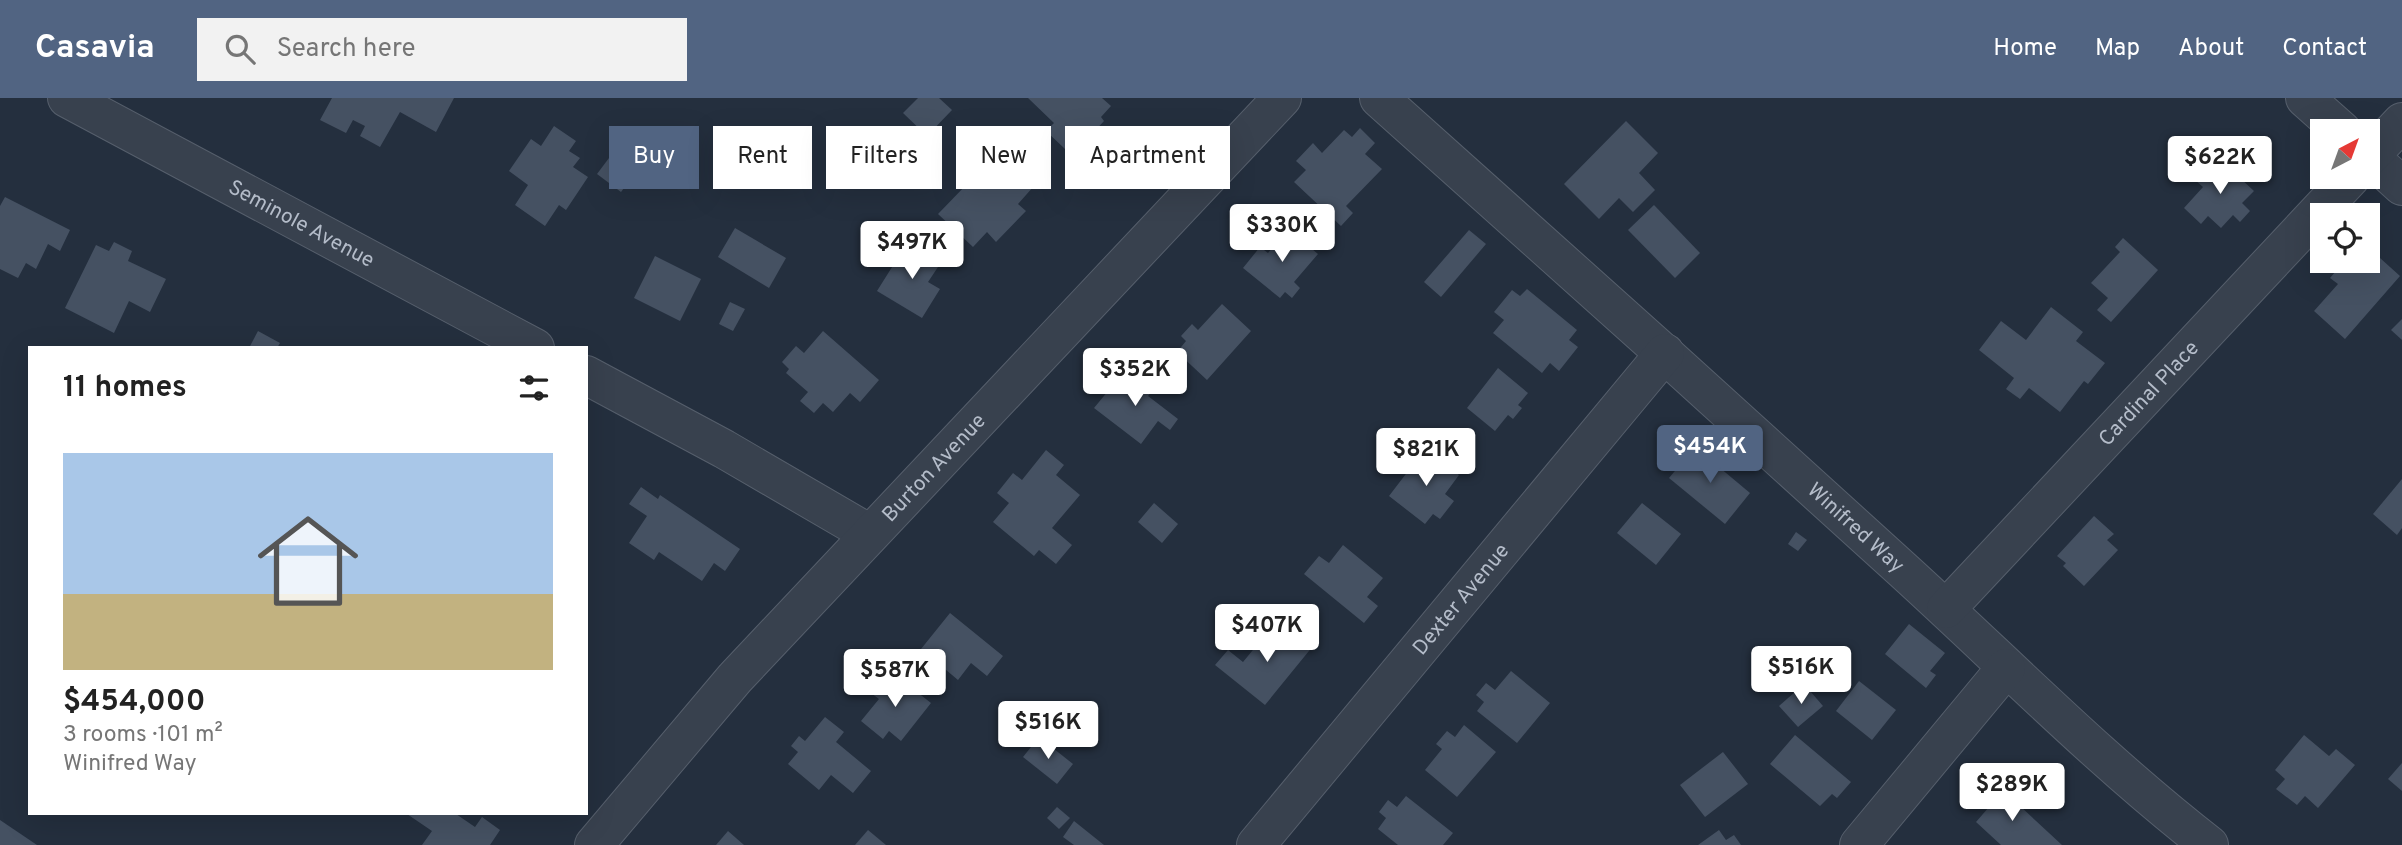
<!DOCTYPE html>
<meta charset="utf-8">
<style>
:root{--surface:#fff;--page:#f2f2f2;--text:#222;--muted:#767676;--accent:#516482}
body{margin:0;font-family:Overpass,sans-serif;background:var(--page);color:var(--text);height:100vh;display:flex;flex-direction:column;font-size:26px;white-space:nowrap}
*{box-sizing:border-box;margin:0}
p{font-size:23px;color:var(--muted)}
.icon{flex:none;width:38px;height:38px;fill:none;stroke:currentColor;stroke-width:2;stroke-linecap:round;stroke-linejoin:round}
.map{position:relative;flex:1;overflow:hidden}
.side{position:absolute;left:28px;top:248px;width:560px;height:469px;display:flex;flex-direction:column;background:var(--surface);border-radius:0px;box-shadow:0 7px 28px #0002}
.side>*{flex:none}
.top-card{position:absolute;left:609px;top:28px;width:665px;height:63px;display:flex;gap:14px}
.needle{width:46px;rotate:41deg}
.controls{position:absolute;left:2310px;top:21px;display:grid;gap:14px}
.controls a{display:grid;place-items:center;width:70px;height:70px;border-radius:0px;background:var(--surface);box-shadow:0 7px 28px #0002;font-size:35px}
.price{position:absolute;translate:-50% -60px;padding:0 16px;border-radius:7px;background:#fff;color:#222;font-size:23px;line-height:46px;filter:drop-shadow(0 2px 4px #0008)}
.price::after{content:'';position:absolute;left:50%;top:42px;width:21px;height:16px;margin-left:-10px;background:inherit;clip-path:polygon(0 0,100% 0,50% 100%)}
.price.selected{background:var(--accent);color:#fff}
ul{padding:0;list-style:none}
li{display:grid;align-content:center;gap:14px;height:371px;padding:0 35px}
li span{display:grid;place-items:center;height:217px;border-radius:0px;color:#555}
li>.icon{margin-inline-start:auto}
span .icon{width:126px;height:126px;fill:#fffc;stroke-width:1}
li b{font-size:30px}
h2{display:flex;justify-content:space-between;align-items:center;height:84px;padding:0 35px;font-size:30px}
.tag{padding:0 24px;border-radius:0px;background:var(--surface);box-shadow:0 7px 28px #0002;font-size:24px;line-height:63px}
.tag.selected{background:var(--accent);color:#fff}
header{display:flex;align-items:center;gap:42px;box-sizing:border-box;height:98px;padding:0 35px;background:var(--accent);color:#fff}
header strong{font-size:33px}
nav{display:flex;gap:38px;margin-inline-start:auto;font-size:24px}
.search{width:490px;height:63px;background:var(--page);display:flex;align-items:center;gap:18px;box-sizing:border-box;padding:0 24px;border-radius:0px;color:var(--muted);font-size:26px}
.map>svg:first-child{display:block}
.building{fill:#455162}
.lines{fill:none;stroke-linecap:round;stroke-linejoin:round}
.street-casing{stroke:#565f6c;stroke-width:40}
.street{stroke:#38414e;stroke-width:38}
.labels{text-anchor:middle;stroke-width:5;stroke-linejoin:round;paint-order:stroke}
.street-label{font-size:21px;fill:#b4bcc9;stroke:#1d2633}
</style>
<header>
<strong>Casavia</strong>
<div class="search"><svg class="icon" aria-label="search" viewBox="0 0 24 24"><circle cx="10" cy="10" r="6"/><path d="M15 15l6 6"/></svg>Search here</div>
<nav><a>Home</a><a>Map</a><a>About</a><a>Contact</a></nav>
</header>
<div class="map">
<svg width="2402" height="747" viewBox="0 0 2402 747">
<rect width="100%" height="100%" fill="#242f3e"/>
<g class="building">
<path d="M 332,0 L 454,0 L 436,34 L 400,14 L 380,49 L 360,38 L 365,28 L 353,22 L 346,35 L 320,22 Z"/>
<path d="M 918,0 L 939,0 L 952,12 L 927,38 L 903,15 Z"/>
<path d="M 1028,0 L 1102,0 L 1111,8 L 1101,19 L 1104,23 L 1090,38 L 1083,32 L 1065,51 L 1046,33 L 1054,25 Z"/>
<path d="M 1626,23 L 1658,55 L 1639,75 L 1655,92 L 1633,114 L 1619,100 L 1599,121 L 1564,86 Z"/>
<path d="M 554,28 L 576,43 L 569,53 L 580,60 L 573,69 L 588,79 L 566,112 L 559,107 L 545,128 L 515,107 L 528,87 L 509,73 L 531,41 L 541,48 Z"/>
<path d="M 1360,30 L 1375,45 L 1365,56 L 1382,71 L 1346,108 L 1353,115 L 1341,128 L 1294,84 L 1306,72 L 1296,63 L 1313,45 L 1322,55 L 1344,32 L 1352,39 Z"/>
<path d="M 618,48 L 642,66 L 621,94 L 597,76 Z"/>
<path d="M 989,61 L 1007,78 L 1014,70 L 1034,88 L 1018,106 L 1026,113 L 996,144 L 987,134 L 973,149 L 938,116 L 967,86 L 959,79 L 968,69 L 975,76 Z"/>
<path d="M 2210,65 L 2218,73 L 2225,66 L 2254,93 L 2242,105 L 2250,113 L 2240,124 L 2233,117 L 2221,130 L 2208,118 L 2201,126 L 2184,110 L 2203,89 L 2195,82 Z"/>
<path d="M 5,99 L 70,132 L 60,153 L 48,146 L 36,171 L 26,165 L 18,180 L 0,171 L 0,108 Z"/>
<path d="M 1654,107 L 1700,155 L 1675,180 L 1628,132 Z"/>
<path d="M 735,130 L 786,160 L 769,190 L 718,159 Z"/>
<path d="M 1288,131 L 1318,156 L 1294,184 L 1300,190 L 1292,200 L 1285,194 L 1280,200 L 1243,170 L 1260,149 L 1268,155 Z"/>
<path d="M 1469,132 L 1486,146 L 1441,199 L 1424,184 Z"/>
<path d="M 2123,140 L 2158,172 L 2111,224 L 2097,212 L 2108,200 L 2091,185 L 2120,154 L 2115,149 Z"/>
<path d="M 114,144 L 132,153 L 128,163 L 166,181 L 150,214 L 129,203 L 114,235 L 65,210 L 96,147 L 109,153 Z"/>
<path d="M 904,150 L 921,160 L 927,150 L 944,160 L 928,184 L 940,191 L 922,220 L 877,193 Z"/>
<path d="M 2370,151 L 2400,178 L 2345,241 L 2314,213 L 2338,186 L 2330,180 L 2342,166 L 2350,173 L 2359,163 L 2368,163 Z"/>
<path d="M 655,158 L 701,181 L 680,223 L 634,200 Z"/>
<path d="M 1527,191 L 1577,232 L 1569,242 L 1578,249 L 1559,273 L 1550,265 L 1542,275 L 1493,235 L 1504,222 L 1494,214 L 1512,192 L 1520,198 Z"/>
<path d="M 730,204 L 745,211 L 733,233 L 719,226 Z"/>
<path d="M 1222,206 L 1251,233 L 1207,282 L 1177,254 L 1186,243 L 1181,238 L 1192,226 L 1198,232 Z"/>
<path d="M 2051,209 L 2083,234 L 2076,243 L 2105,265 L 2088,286 L 2084,283 L 2060,314 L 2029,290 L 2020,301 L 2006,291 L 2014,280 L 1979,252 L 2001,223 L 2026,242 Z"/>
<path d="M 2402,221 L 2402,242 L 2391,232 Z"/>
<path d="M 258,233 L 280,245 L 277,250 L 249,250 Z"/>
<path d="M 823,233 L 879,282 L 860,304 L 850,295 L 833,314 L 823,305 L 814,315 L 800,303 L 808,294 L 786,275 L 789,271 L 782,264 L 796,248 L 804,255 Z"/>
<path d="M 1498,270 L 1528,295 L 1518,307 L 1522,310 L 1513,321 L 1508,317 L 1495,333 L 1467,310 Z"/>
<path d="M 1138,272 L 1157,287 L 1148,298 L 1178,321 L 1170,332 L 1158,323 L 1141,346 L 1094,310 L 1113,287 L 1121,294 Z"/>
<path d="M 1695,349 L 1750,395 L 1725,426 L 1669,380 Z"/>
<path d="M 1425,351 L 1459,377 L 1445,396 L 1454,403 L 1440,421 L 1433,416 L 1425,426 L 1389,398 Z"/>
<path d="M 1046,352 L 1064,367 L 1056,377 L 1080,397 L 1052,430 L 1072,447 L 1056,466 L 1039,452 L 1034,458 L 993,424 L 1009,405 L 997,395 L 1013,375 L 1022,382 Z"/>
<path d="M 2402,381 L 2402,430 L 2397,437 L 2373,416 Z"/>
<path d="M 641,389 L 658,401 L 660,397 L 740,451 L 725,473 L 714,465 L 702,483 L 659,454 L 654,462 L 629,445 L 647,418 L 629,406 Z"/>
<path d="M 1154,405 L 1178,426 L 1162,445 L 1138,424 Z"/>
<path d="M 1642,405 L 1681,436 L 1656,467 L 1617,435 Z"/>
<path d="M 2094,418 L 2114,436 L 2107,442 L 2118,452 L 2084,488 L 2063,468 L 2066,465 L 2057,458 Z"/>
<path d="M 1796,434 L 1807,442 L 1798,453 L 1788,446 Z"/>
<path d="M 1343,447 L 1383,480 L 1367,499 L 1378,508 L 1364,525 L 1304,476 L 1319,458 L 1329,465 Z"/>
<path d="M 950,515 L 1003,558 L 987,578 L 971,565 L 958,582 L 921,551 Z"/>
<path d="M 1909,526 L 1945,555 L 1930,573 L 1936,577 L 1926,590 L 1885,556 Z"/>
<path d="M 1271,530 L 1285,541 L 1292,531 L 1313,548 L 1265,607 L 1215,567 L 1228,552 L 1243,564 Z"/>
<path d="M 1511,573 L 1550,605 L 1517,645 L 1477,613 L 1484,604 L 1476,597 L 1486,585 L 1495,592 Z"/>
<path d="M 898,579 L 931,605 L 901,643 L 889,633 L 883,641 L 861,623 L 879,601 L 871,595 L 883,580 L 891,587 Z"/>
<path d="M 1859,583 L 1896,612 L 1872,642 L 1836,613 Z"/>
<path d="M 1804,586 L 1823,608 L 1798,629 L 1779,608 Z"/>
<path d="M 825,619 L 844,634 L 836,644 L 871,673 L 853,695 L 831,677 L 819,692 L 788,666 L 798,654 L 791,648 L 799,638 L 805,643 Z"/>
<path d="M 1464,627 L 1496,654 L 1457,699 L 1425,672 L 1442,651 L 1436,646 L 1447,633 L 1455,639 Z"/>
<path d="M 1795,637 L 1851,684 L 1837,700 L 1832,696 L 1820,708 L 1770,666 Z"/>
<path d="M 2304,637 L 2329,658 L 2336,651 L 2355,667 L 2318,710 L 2305,698 L 2297,707 L 2276,691 L 2285,681 L 2275,672 Z"/>
<path d="M 1039,639 L 1073,666 L 1057,686 L 1023,659 Z"/>
<path d="M 1723,654 L 1748,686 L 1705,719 L 1680,687 Z"/>
<path d="M 2402,665 L 2402,693 L 2388,681 Z"/>
<path d="M 1993,690 L 2002,699 L 2006,695 L 2062,747 L 2001,747 L 1976,724 L 1989,709 L 1981,702 Z"/>
<path d="M 1406,698 L 1453,735 L 1443,747 L 1398,747 L 1378,731 L 1386,720 L 1379,714 L 1388,702 L 1397,709 Z"/>
<path d="M 1057,709 L 1070,720 L 1059,731 L 1047,720 Z"/>
<path d="M 407,716 L 456,716 L 475,729 L 482,719 L 500,732 L 490,747 L 422,747 L 432,733 Z"/>
<path d="M 0,722 L 37,747 L 0,747 Z"/>
<path d="M 1074,723 L 1104,747 L 1074,747 L 1063,739 Z"/>
<path d="M 868,732 L 886,747 L 855,747 Z"/>
<path d="M 1719,732 L 1726,742 L 1734,737 L 1741,747 L 1698,747 Z"/>
<path d="M 728,733 L 744,747 L 716,747 Z"/>
</g>
<g class="lines">
<defs>
<g id="street">
<path id="s1" d="M 67,0 L 535,250"/>
<path id="s2" d="M 1379,0 C 1555,157 1730,314 1904,473 C 2005,565 2101,663 2209,747"/>
<path d="M 2305,0 L 2342,33"/>
<path d="M 2368,57 L 2402,88"/>
<path d="M 2368,60 L 2402,24"/>
<path d="M 586,277 L 724,351 L 870,436"/>
<path id="s3" d="M 1946,511 L 2351,79"/>
<path id="s4" d="M 594,747 L 735,580 L 1282,0"/>
<path id="s5" d="M 1256,747 L 1665,255"/>
<path d="M 1859,747 L 2006,570"/>
</g>
</defs>
<use href="#street" class="street-casing"/>
<use href="#street" class="street"/>
</g>
<g class="labels">
<g class="street-label">
<text dy="7" stroke="none"><textPath href="#s1" startOffset="266">Seminole Avenue</textPath></text>
<text dy="7" stroke="none"><textPath href="#s3" startOffset="296">Cardinal Place</textPath></text>
<text dy="7" stroke="none"><textPath href="#s4" startOffset="508">Burton Avenue</textPath></text>
<text dy="7" stroke="none"><textPath href="#s2" startOffset="642">Winifred Way</textPath></text>
<text dy="7" stroke="none"><textPath href="#s5" startOffset="320">Dexter Avenue</textPath></text>
</g>
</g>
</svg>
<div class="controls">
<a><svg class="needle" viewBox="-14 -14 28 28"><path d="M0-13l5 13h-10z" fill="#e53935"/><path d="M0 13l5-13h-10z" fill="#767676"/></svg></a>
<a><svg class="icon" aria-label="locate" viewBox="0 0 24 24"><circle cx="12" cy="12" r="6"/><path d="M12 2v4M12 18v4M2 12h4M18 12h4"/></svg></a>
</div>
<b class="price" style="left:2220px;top:98px">$622K</b>
<b class="price" style="left:1282px;top:166px">$330K</b>
<b class="price" style="left:912px;top:183px">$497K</b>
<b class="price" style="left:1135px;top:310px">$352K</b>
<b class="price selected" style="left:1710px;top:387px">$454K</b>
<b class="price" style="left:1426px;top:390px">$821K</b>
<b class="price" style="left:1267px;top:566px">$407K</b>
<b class="price" style="left:1801px;top:608px">$516K</b>
<b class="price" style="left:895px;top:611px">$587K</b>
<b class="price" style="left:1048px;top:663px">$516K</b>
<b class="price" style="left:2012px;top:725px">$289K</b>
<div class="top-card">
<a class="tag selected">Buy</a>
<a class="tag">Rent</a>
<a class="tag">Filters</a>
<a class="tag">New</a>
<a class="tag">Apartment</a>
</div>
<section class="side">
<h2>11 homes<svg class="icon" aria-label="filters" viewBox="0 0 24 24"><path d="M4 7h16M4 17h16"/><circle cx="9" cy="7" r="2"/><circle cx="15" cy="17" r="2"/></svg></h2>
<ul>
<li><span style="background:linear-gradient(#a9c7e8 65%,#c2b280 0)"><svg class="icon" aria-label="home" viewBox="0 0 24 24"><path d="M3 11l9-7 9 7M6 9v11h12V9"/></svg></span><div><b>$454,000</b><p>3 rooms · 101 m²</p><p>Winifred Way</p></div></li>
</ul>
</section>
</div>
